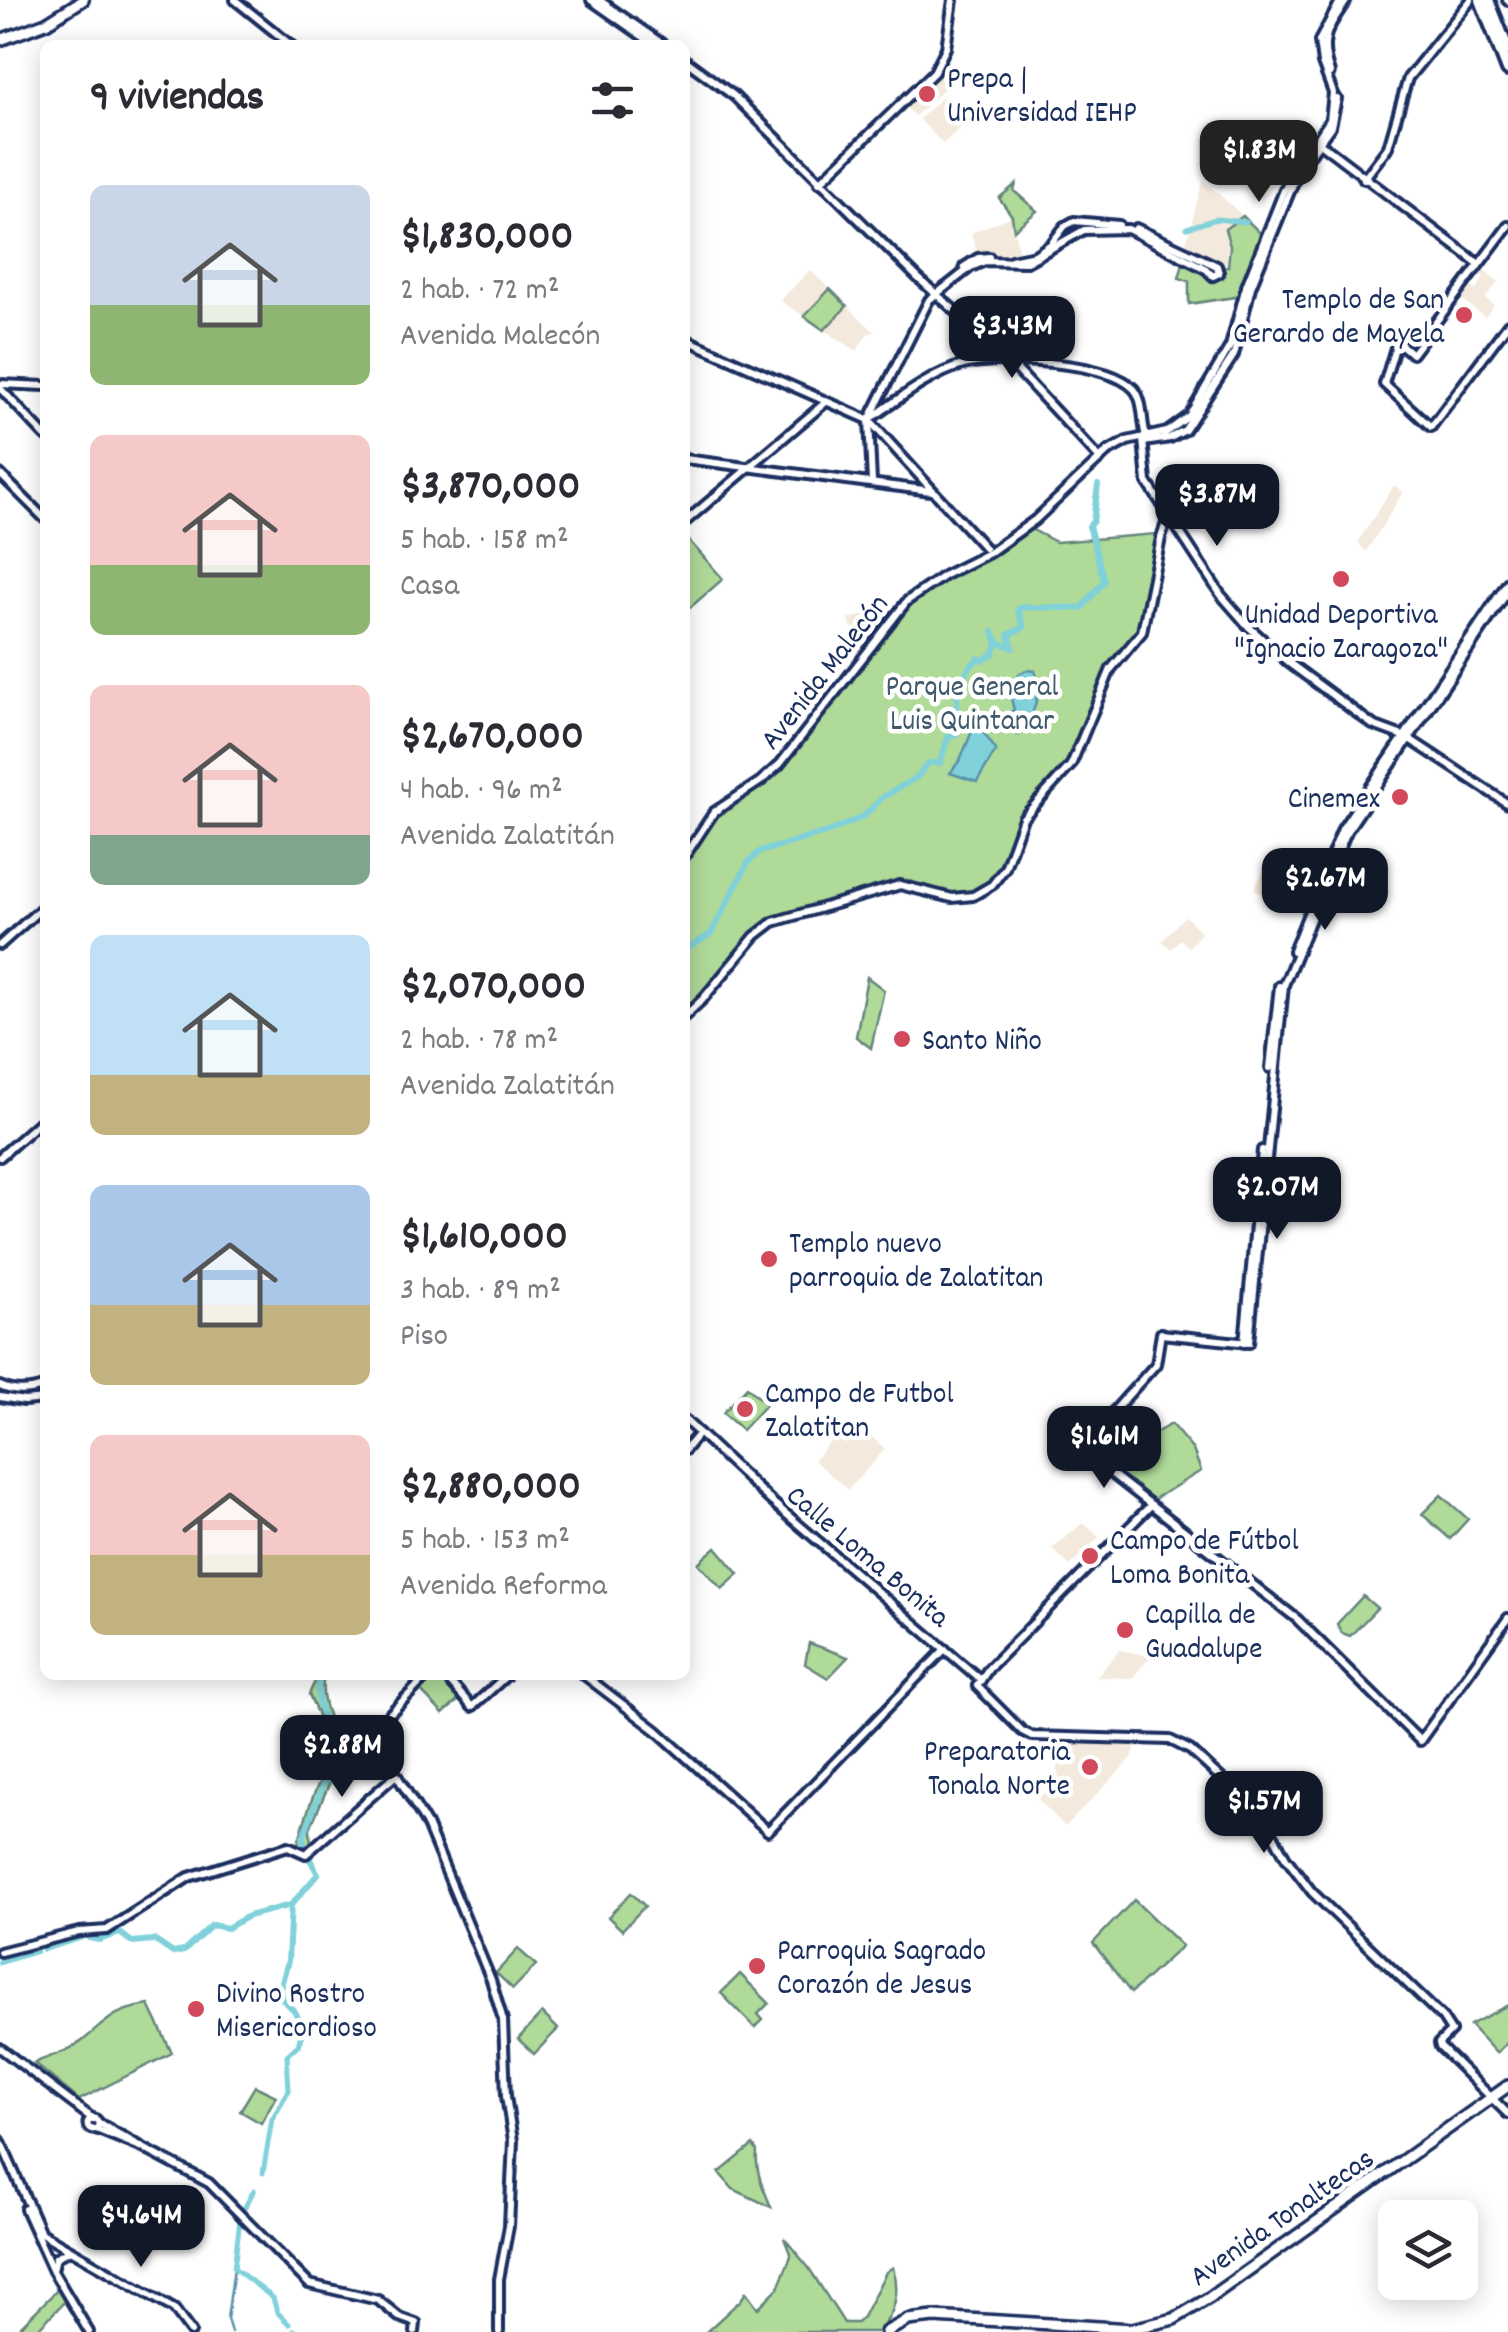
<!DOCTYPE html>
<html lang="es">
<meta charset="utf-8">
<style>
:root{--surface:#fff;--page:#f2f2f3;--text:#2b2b33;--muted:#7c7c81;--accent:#111827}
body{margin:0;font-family:Dekko,sans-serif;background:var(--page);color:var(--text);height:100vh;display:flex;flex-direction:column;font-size:38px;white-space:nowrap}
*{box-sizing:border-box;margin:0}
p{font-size:32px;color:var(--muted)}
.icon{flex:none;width:55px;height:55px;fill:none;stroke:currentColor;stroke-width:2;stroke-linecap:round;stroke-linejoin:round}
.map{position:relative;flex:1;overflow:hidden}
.details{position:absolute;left:40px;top:40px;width:650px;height:1640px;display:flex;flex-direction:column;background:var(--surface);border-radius:15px;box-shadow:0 5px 25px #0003}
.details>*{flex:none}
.tools{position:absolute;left:1378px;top:2200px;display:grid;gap:20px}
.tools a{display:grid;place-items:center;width:100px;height:100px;border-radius:15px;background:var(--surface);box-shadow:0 5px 25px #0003;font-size:50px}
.price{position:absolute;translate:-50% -85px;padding:0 22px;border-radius:20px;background:var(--accent);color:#fff;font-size:32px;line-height:65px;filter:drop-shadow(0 2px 5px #0008)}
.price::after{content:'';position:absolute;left:50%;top:60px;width:30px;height:22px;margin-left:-15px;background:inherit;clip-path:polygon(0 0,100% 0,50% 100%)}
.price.selected{background:#222;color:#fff}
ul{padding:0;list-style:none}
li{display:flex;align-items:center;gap:30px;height:250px;padding:0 50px}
li span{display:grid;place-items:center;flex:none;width:280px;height:200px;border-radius:15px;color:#555}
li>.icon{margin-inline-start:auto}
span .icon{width:120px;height:120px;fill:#fffc;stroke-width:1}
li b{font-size:42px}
h2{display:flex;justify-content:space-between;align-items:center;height:120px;padding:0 50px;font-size:42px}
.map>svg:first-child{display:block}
.built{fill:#f3e9dc}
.green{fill:#afda98;stroke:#65847b;stroke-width:2.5}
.water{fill:#80d1da;stroke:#5890a8;stroke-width:2.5}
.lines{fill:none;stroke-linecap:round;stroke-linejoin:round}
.stream{stroke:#5890a8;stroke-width:2.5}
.canal{stroke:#80d1da;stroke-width:5}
.river{stroke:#80d1da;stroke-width:6}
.secondary-casing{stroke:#1b2f5e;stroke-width:14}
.primary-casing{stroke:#1b2f5e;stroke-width:16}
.highway-casing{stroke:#1b2f5e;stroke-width:18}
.secondary{stroke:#fff;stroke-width:6}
.primary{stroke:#fff;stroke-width:9}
.highway{stroke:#fff;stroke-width:10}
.poi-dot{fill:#d1495b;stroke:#fff;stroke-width:4}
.labels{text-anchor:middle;stroke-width:9;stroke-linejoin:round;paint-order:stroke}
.poi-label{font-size:30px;fill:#1b2f5e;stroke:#fff;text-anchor:start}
.street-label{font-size:30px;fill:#1b2f5e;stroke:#fff}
.park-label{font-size:30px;fill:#405a6c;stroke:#fff}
</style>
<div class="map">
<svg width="1508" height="2332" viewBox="0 0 1508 2332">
<rect width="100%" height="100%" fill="#fff"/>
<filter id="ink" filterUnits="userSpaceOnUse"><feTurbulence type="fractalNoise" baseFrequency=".01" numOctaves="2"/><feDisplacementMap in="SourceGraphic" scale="20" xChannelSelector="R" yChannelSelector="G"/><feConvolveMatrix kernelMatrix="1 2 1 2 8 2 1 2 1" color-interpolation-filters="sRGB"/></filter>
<g filter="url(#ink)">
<g class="built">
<path d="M 940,69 L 954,79 L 915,116 L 904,105 Z"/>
<path d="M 943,96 L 967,121 L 943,144 L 919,119 Z"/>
<path d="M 1203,180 L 1243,216 L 1229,228 L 1226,270 L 1219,263 L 1185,248 Z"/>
<path d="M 1012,216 L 1019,256 L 978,256 L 971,233 Z"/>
<path d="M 1480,267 L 1499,282 L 1485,298 L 1494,305 L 1485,317 L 1457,296 L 1466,284 L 1476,290 L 1484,278 L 1478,270 Z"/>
<path d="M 810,270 L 830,289 L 804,316 L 780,301 Z"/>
<path d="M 847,306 L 875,332 L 867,334 L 857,351 L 824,330 Z"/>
<path d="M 1394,485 L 1403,492 L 1366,552 L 1358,542 Z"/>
<path d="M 880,611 L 886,616 L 858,655 L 855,654 L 858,639 L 848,619 Z"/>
<path d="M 1280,857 L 1300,870 L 1293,886 L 1288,884 L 1278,909 L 1254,888 L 1266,867 L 1271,871 Z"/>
<path d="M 1185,916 L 1202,932 L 1189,947 L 1180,939 L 1171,949 L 1162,941 Z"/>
<path d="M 857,1424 L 885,1449 L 848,1490 L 814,1460 L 842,1428 L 849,1433 Z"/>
<path d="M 1083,1523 L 1099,1537 L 1070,1566 L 1052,1549 Z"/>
<path d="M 1120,1650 L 1151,1656 L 1132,1678 L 1096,1677 Z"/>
<path d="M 1055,1743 L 1136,1745 L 1132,1758 L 1065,1827 L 1038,1799 L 1059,1777 Z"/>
</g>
<g class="green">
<path d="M 1016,184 L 1014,191 L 1037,211 L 1014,230 L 1012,216 L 999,198 Z"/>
<path d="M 1243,216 L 1264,237 L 1241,296 L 1189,304 L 1189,281 L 1179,278 L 1184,260 L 1206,271 L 1212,279 L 1221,277 L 1223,268 L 1228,266 L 1230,246 L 1225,229 Z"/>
<path d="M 830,289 L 847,306 L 824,330 L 804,316 Z"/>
<path d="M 1029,528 L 1056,542 L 1156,534 L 1155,548 L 1139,633 L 1109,666 L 1071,756 L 1056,778 L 1018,818 L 999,870 L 988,884 L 969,892 L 949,894 L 902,880 L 778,916 L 758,928 L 685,1010 L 685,865 L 716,814 L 773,777 L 786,763 L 898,613 L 953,574 Z"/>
<path d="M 685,536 L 723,579 L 685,612 Z"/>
<path d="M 867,977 L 884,990 L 871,1048 L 856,1037 Z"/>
<path d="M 747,1387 L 766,1404 L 742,1430 L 723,1413 Z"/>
<path d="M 1171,1424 L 1193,1450 L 1201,1471 L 1149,1502 L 1103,1463 Z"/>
<path d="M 1441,1495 L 1468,1519 L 1450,1539 L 1422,1514 Z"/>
<path d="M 716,1547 L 739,1574 L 722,1589 L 698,1563 Z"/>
<path d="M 1363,1596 L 1377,1608 L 1350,1636 L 1342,1633 L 1337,1624 Z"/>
<path d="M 809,1643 L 848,1657 L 828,1678 L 805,1664 Z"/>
<path d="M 318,1675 L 324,1675 C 317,1711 339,1729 348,1763 L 337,1781 L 330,1782 L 310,1828 L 311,1849 L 307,1853 L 297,1847 C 305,1820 316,1776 336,1759 L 309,1694 Z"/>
<path d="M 436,1675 L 460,1699 L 443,1714 L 419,1689 Z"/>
<path d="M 631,1893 L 645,1906 L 622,1930 L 608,1917 Z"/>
<path d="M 1134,1900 L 1182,1946 L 1131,1993 L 1093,1943 Z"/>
<path d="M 518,1949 L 536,1965 L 513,1989 L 496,1973 Z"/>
<path d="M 740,1974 L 769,2003 L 758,2014 L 763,2020 L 755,2028 L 721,1993 Z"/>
<path d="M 149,2005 L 172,2053 L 79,2100 L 34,2063 C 50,2056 73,2050 86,2038 C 110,2018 115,2010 149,2005 Z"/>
<path d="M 1508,2005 L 1508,2042 L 1496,2053 L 1470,2025 Z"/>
<path d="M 542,2013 L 558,2029 L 534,2054 L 518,2039 Z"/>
<path d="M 255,2086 L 276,2096 L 261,2123 L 240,2111 Z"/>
<path d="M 753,2145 L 757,2151 C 755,2172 763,2187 771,2207 L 733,2189 L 719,2173 Z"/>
<path d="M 784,2238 L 809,2268 L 844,2323 L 857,2323 L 863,2317 L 886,2272 L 893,2267 C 900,2290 896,2316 877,2332 L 706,2332 L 741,2300 L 746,2292 L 758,2308 L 778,2288 L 791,2256 Z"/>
<path d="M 60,2287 L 67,2299 L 35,2332 L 21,2332 L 18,2329 Z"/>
</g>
<g class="water">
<path d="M 1027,670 L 1035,671 C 1043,689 1033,721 1019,735 L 1009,732 L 999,718 L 1014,710 L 1009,691 L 1019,674 Z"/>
<path d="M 976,722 L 996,750 L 977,782 L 950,773 L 960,760 Z"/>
</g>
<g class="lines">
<path class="stream" d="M 231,2332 L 227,2319 L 234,2268"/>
<g class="canal">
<path d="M 1187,228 L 1216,219 L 1246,222"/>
<path d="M 263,2173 L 272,2119 L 289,2090 L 287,2055 L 299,2044"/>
<path d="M 245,2207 L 254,2190"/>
<path d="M 240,2219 L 234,2268 L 273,2298 L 277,2312 L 289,2324"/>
<path d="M 294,2330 L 297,2332"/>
</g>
<g class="river">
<path d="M 998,642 L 1013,648 L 1009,635 L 1024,627 L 1018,610 L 1021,607 L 1082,608 L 1104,581 L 1089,526 L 1093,521 L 1098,485"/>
<path d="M 685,950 L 711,934 L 748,863 L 759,852 L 831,831 L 864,816 L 882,798 L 917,777 L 928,763 L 940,763 L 948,737 L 956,735 C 955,706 955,677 979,658 L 983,660 L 993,654 L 998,642 L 993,632"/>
<path d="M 0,1393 L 2,1393"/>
<path d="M 29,1398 L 45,1394"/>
<path d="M 89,1938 L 99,1940 L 120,1933 L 132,1942 L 154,1940 L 173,1953 L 184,1951 L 212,1925 L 227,1928 L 248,1916 L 291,1905"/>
<path d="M 44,1949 L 80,1938"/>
<path d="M 0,1962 L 36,1951"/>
<path d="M 299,2044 L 303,2027 L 294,2010 L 283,2000 L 280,1989 L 288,1961 L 291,1905 L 318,1874 L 306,1852 L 303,1837 L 323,1785 L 335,1775 L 341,1750 C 326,1725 312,1704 320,1675"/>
</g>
<defs>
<g id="secondary">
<path d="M 235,0 L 291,45"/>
<path d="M 591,0 L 655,45"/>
<path d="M 599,0 L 664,45"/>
<path d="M 1507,0 L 1508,1"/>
<path d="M 685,60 L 734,96 L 918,278 L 995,346 L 1100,459"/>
<path d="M 1330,73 C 1318,38 1328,28 1347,0"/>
<path d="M 1317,141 L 1479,264"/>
<path d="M 1311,154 L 1331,126 L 1337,99"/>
<path d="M 1364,179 L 1388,147 L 1408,78 L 1471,0"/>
<path d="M 819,183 L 934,72 L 946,48 L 953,0"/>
<path d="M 1508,226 L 1412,354 L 1397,341 L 1384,384 L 1431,427 L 1508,324"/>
<path d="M 1136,228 L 1217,266 L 1219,273"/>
<path d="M 1011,260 L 1035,255 L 1051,244 L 1065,226 L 1074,221 L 1119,225"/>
<path d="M 964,267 L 978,258 L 989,257"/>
<path d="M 685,339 L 869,420 L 985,548"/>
<path d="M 0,384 L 45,386"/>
<path d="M 0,388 L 45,436"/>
<path d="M 870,419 C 898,400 930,374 963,365 C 998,356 1109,361 1134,389 C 1145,402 1141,424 1147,440"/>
<path d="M 1143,439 L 1147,482 L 1221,595 L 1249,627 L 1289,663 L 1373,725 L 1408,738 L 1508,804"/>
<path d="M 1144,442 L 1170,438 L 1185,430 L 1234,355 L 1251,287 L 1298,172"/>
<path d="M 685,459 L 931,491"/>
<path d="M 0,474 L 45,519"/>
<path d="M 872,482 L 869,420 L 929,300 L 971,267 L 985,261 L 1027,262 L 1084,230 L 1128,229 L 1206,269 L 1213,276 L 1219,273"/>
<path d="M 685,522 L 826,402"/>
<path d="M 685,856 L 714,812 L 761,781 L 780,764 L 907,601 L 945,575 L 989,553 L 1035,520 L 1107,452 L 1127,441 L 1167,432 L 1189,416 L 1230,346 L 1246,286 L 1284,190 L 1330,120 L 1333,93 L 1322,63 L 1319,41 L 1341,0"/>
<path d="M 0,945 L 45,905"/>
<path d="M 1293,951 L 1342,829 L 1508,582"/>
<path d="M 685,1016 L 703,999 L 755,936 L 773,922 L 900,885 L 952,898 L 973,896 L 992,885 L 1005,868 L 1023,818 L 1071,765 L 1111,669 L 1142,632 L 1161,538 L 1170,511"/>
<path d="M 1270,1068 L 1279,986"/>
<path d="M 0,1157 L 45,1117"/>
<path d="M 1161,1333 L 1156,1364 L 1080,1449 L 1297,1619 L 1420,1741 L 1508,1618"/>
<path d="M 1161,1334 L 1249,1343 L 1284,985 L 1347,831 L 1508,591"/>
<path d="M 1244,1343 L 1262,1150"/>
<path d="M 0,1386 C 15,1393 30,1392 45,1386"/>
<path d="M 0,1397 L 24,1401 L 45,1399"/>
<path d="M 685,1420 L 771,1501 L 981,1680"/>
<path d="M 685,1450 L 699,1433"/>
<path d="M 1150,1506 L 989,1668 L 977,1686 L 1022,1731 L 1032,1736 L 1170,1740 L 1190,1750 L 1263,1816 L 1286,1858 L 1312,1892 L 1442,2017 L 1451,2031 L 1439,2043 L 1440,2047 L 1508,2114"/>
<path d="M 428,1675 L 371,1733 L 427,1825 L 491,1980 L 503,2020 L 506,2096 L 513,2141 L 509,2226 L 499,2279 L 499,2332"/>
<path d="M 444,1675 L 472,1707 L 507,1675"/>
<path d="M 584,1675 L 656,1730 L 768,1831 L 945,1649"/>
<path d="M 0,1952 L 79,1932 L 107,1930 L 189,1877 L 288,1846 L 306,1854 L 396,1775"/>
<path d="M 0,2048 L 93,2119"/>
<circle cx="93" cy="2124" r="5.5"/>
<path d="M 99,2123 L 142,2147"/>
<path d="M 96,2129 L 143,2148 L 209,2183 L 309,2284 L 378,2300 L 399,2317 L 416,2323 L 415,2332"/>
<path d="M 0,2140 L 41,2233 L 174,2309 L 191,2332"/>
<path d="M 25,2209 L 53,2271 L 89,2332"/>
<path d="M 53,2270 L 56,2257 L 68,2251"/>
</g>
<g id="primary">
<path d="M 0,40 L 46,23 L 83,0"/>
<path d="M 886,2332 L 908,2320 L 934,2317 L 1132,2329 L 1174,2319 L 1209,2298 L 1508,2086"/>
</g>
<g id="highway">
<path d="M 1481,0 L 1508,70"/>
<path d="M 1488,0 L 1508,50"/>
</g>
</defs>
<use href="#secondary" class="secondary-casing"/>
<use href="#primary" class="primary-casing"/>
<use href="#highway" class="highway-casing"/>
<use href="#secondary" class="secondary"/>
<use href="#primary" class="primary"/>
<use href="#highway" class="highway"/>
</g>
</g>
<g class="poi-dot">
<circle cx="927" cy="94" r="10"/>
<circle cx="1464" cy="315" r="10"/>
<circle cx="1341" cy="579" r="10"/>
<circle cx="1400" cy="797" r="10"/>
<circle cx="902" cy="1039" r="10"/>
<circle cx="769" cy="1259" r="10"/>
<circle cx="745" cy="1409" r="10"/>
<circle cx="1090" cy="1556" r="10"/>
<circle cx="1125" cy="1630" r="10"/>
<circle cx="1090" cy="1767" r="10"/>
<circle cx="757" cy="1966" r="10"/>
<circle cx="196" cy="2009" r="10"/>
</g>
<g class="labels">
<g class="poi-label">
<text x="947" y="87">Prepa |<tspan x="947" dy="34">Universidad IEHP</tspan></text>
<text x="1444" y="308" text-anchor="end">Templo de San<tspan x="1444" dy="34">Gerardo de Mayela</tspan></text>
<text x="1341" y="623" text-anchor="middle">Unidad Deportiva<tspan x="1341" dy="34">"Ignacio Zaragoza"</tspan></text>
<text x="1380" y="807" text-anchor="end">Cinemex</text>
<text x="922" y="1049">Santo Niño</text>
<text x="789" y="1252">Templo nuevo<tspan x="789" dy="34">parroquia de Zalatitan</tspan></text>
<text x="765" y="1402">Campo de Futbol<tspan x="765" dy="34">Zalatitan</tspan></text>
<text x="1110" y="1549">Campo de Fútbol<tspan x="1110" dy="34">Loma Bonita</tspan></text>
<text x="1145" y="1623">Capilla de<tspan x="1145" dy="34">Guadalupe</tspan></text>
<text x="1070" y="1760" text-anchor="end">Preparatoria<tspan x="1070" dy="34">Tonala Norte</tspan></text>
<text x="777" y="1959">Parroquia Sagrado<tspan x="777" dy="34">Corazón de Jesus</tspan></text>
<text x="216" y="2002">Divino Rostro<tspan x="216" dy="34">Misericordioso</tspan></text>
</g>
<g class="street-label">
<text transform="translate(823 671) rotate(-52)" y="10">Avenida Malecón</text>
<text transform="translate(869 1555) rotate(40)" y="10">Calle Loma Bonita</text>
<text transform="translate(1281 2216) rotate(-35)" y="10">Avenida Tonaltecas</text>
</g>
<g class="park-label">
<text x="972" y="695">Parque General<tspan x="972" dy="34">Luis Quintanar</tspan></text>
</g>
</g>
</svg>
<div class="tools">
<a><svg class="icon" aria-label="layers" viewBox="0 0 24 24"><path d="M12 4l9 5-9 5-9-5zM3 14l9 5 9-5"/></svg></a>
</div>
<b class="price selected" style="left:1259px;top:205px">$1.83M</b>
<b class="price" style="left:1012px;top:381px">$3.43M</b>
<b class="price" style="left:1217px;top:549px">$3.87M</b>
<b class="price" style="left:1325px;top:933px">$2.67M</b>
<b class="price" style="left:1277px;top:1242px">$2.07M</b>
<b class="price" style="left:1104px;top:1491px">$1.61M</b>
<b class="price" style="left:342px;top:1800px">$2.88M</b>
<b class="price" style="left:1264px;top:1856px">$1.57M</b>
<b class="price" style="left:141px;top:2270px">$4.64M</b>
<section class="details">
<h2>9 viviendas<svg class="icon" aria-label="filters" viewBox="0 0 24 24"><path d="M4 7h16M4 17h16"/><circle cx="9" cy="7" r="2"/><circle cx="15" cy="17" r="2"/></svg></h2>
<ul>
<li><span style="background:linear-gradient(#c9d6e8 60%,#8fb573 0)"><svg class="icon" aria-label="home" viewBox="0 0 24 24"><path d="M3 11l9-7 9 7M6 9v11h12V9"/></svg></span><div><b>$1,830,000</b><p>2 hab. · 72 m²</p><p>Avenida Malecón</p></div></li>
<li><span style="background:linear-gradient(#f6c9c9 65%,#8fb573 0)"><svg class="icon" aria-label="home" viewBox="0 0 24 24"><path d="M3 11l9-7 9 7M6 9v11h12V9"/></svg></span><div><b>$3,870,000</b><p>5 hab. · 158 m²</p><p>Casa</p></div></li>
<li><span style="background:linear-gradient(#f6c9c9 75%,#7fa58c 0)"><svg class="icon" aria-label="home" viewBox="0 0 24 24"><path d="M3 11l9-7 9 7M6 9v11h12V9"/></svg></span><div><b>$2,670,000</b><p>4 hab. · 96 m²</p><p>Avenida Zalatitán</p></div></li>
<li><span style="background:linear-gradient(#bfe0f5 70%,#c2b280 0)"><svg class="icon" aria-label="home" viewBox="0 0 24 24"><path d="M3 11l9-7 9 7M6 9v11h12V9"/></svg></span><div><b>$2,070,000</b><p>2 hab. · 78 m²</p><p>Avenida Zalatitán</p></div></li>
<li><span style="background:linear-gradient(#a9c7e8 60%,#c2b280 0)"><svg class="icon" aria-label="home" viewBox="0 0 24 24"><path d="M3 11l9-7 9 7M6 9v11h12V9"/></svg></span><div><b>$1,610,000</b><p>3 hab. · 89 m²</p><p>Piso</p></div></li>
<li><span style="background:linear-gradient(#f6c9c9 60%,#c2b280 0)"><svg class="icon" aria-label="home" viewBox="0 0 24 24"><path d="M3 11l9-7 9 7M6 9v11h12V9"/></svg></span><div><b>$2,880,000</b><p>5 hab. · 153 m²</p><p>Avenida Reforma</p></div></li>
</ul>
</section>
</div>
